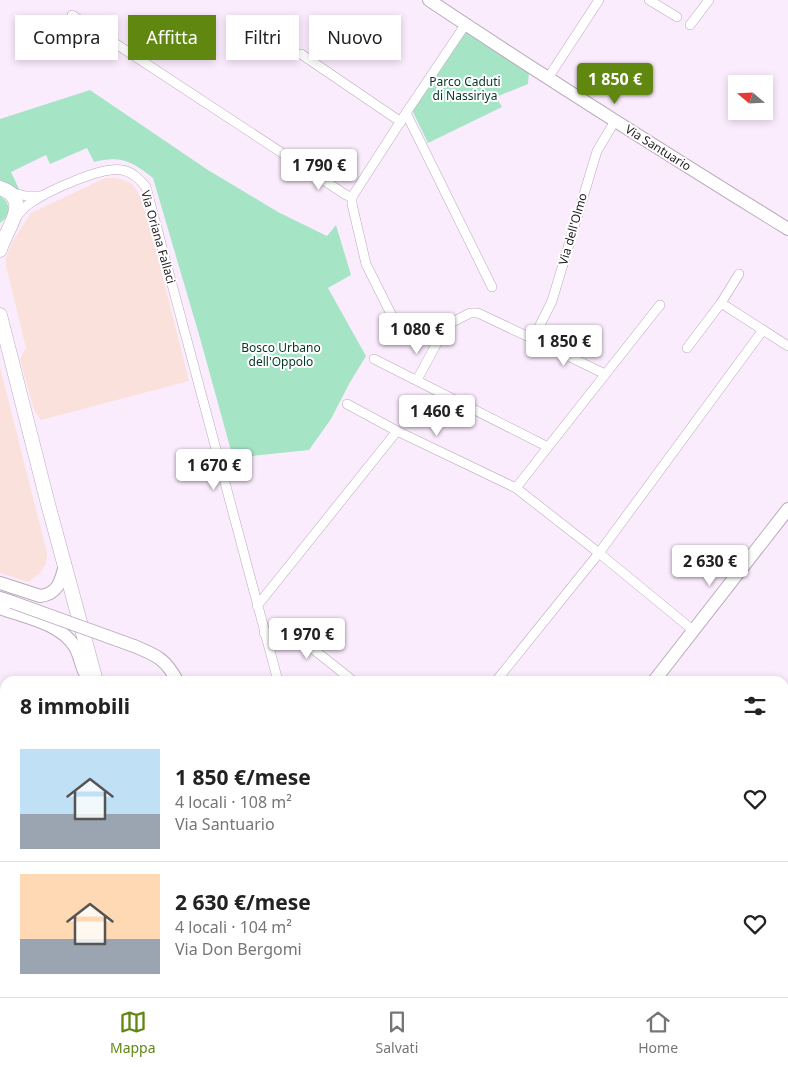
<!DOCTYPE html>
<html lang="it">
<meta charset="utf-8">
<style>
:root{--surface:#fff;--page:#f2f2f2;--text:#222;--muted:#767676;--line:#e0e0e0;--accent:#608811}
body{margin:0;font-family:"Noto Sans",sans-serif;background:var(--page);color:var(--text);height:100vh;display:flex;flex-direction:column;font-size:19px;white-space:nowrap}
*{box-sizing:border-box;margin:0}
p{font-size:16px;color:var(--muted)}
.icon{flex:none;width:28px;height:28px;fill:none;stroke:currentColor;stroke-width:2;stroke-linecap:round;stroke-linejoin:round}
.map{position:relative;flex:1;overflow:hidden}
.side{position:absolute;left:0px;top:676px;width:789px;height:321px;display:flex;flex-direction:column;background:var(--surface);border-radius:15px 15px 0 0;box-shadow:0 2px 8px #0003}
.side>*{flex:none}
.hud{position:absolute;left:15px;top:15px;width:500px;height:45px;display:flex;gap:10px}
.needle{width:32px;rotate:289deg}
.fabs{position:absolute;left:728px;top:75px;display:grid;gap:10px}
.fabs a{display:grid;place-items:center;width:45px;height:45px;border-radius:0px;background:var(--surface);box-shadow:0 2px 8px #0003;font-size:25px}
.price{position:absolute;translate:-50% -42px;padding:0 11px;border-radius:5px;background:#fff;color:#222;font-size:16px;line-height:32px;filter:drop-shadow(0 1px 2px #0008)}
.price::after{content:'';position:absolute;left:50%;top:30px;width:15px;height:11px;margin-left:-8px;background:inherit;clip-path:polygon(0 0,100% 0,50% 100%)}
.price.current{background:var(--accent);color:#fff}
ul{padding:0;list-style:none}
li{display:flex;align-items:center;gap:15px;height:125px;padding:0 20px}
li+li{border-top:1px solid var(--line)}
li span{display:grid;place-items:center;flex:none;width:140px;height:100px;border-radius:0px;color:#555}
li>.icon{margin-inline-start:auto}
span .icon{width:60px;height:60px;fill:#fffc;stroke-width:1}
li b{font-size:21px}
h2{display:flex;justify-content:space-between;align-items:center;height:60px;padding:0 20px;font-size:21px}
.tag{padding:0 18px;border-radius:0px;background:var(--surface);box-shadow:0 2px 8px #0003;font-size:18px;line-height:45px}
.tag.current{background:var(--accent);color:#fff}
.dock{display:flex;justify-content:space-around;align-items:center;height:70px;border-top:1px solid var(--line);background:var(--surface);font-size:14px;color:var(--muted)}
.dock a{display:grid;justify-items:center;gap:2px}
.dock .current{color:var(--accent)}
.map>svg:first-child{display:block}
.commercial{fill:#fbe1dc}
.green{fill:#a5e5c6}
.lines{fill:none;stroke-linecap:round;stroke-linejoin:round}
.street-casing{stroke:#b8abba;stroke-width:10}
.secondary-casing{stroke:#b8abba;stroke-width:14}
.primary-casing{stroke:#b8abba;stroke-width:15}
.street{stroke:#fff;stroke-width:9}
.secondary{stroke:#fff;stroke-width:12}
.primary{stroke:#fff;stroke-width:14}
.secondary-bridge-casing{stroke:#b8abba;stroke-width:14;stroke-linecap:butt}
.secondary-bridge{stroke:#fff;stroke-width:12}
.labels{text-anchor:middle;stroke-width:4;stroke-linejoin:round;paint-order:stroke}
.park-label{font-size:12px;fill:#043524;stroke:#fff}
.street-label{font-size:12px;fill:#1f1a1f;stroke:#fff}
</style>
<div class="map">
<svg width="788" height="997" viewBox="0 0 788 997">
<rect width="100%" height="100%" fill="#fbecfd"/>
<g class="commercial">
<path d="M 105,178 L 117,178 L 129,182 L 134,186 L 141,198 L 150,226 L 189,381 L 41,420 L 34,410 L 20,359 L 26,348 L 6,266 L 6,258 L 12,242 L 31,213 Z"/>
<path d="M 0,367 L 47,553 L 46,564 L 40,573 L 28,582 L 0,573 Z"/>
</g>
<g class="green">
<path d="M 466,32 L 529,72 L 528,84 L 496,97 L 502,107 L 428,143 L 412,110 Z"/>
<path d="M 90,90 L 208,170 L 278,212 L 327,236 L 336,225 L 351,275 L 328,288 L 366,356 L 349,384 L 331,419 L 309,450 L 233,458 L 200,338 L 153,178 C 132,161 120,155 94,162 L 87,148 L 50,164 L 46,155 L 11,172 L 20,191 L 0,180 L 0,119 Z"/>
<path d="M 0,196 C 12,203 11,216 0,223 Z"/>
</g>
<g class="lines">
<defs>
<g id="street">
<path d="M 649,0 L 677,17"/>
<path d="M 72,15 L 346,195 L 352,197 L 406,113 L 492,287"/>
<path d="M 690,25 L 709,0"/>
<path d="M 301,54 L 401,122"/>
<path d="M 548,78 L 599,0"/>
<path d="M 406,113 L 465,25"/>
<path d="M 10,192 L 26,196 L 41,196"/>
<path d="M 352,197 L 352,204 L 366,264 L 400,332"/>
<path d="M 16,218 C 20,212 25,206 32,202 C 48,191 102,166 122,170 C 133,172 139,179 146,187 L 278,681"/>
<path d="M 721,303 L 739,274"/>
<path d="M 447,325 L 470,313 L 478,313 L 533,339 L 552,301 L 597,151 L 615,121"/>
<path d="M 533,339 L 605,374"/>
<path d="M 687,348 L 721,303 L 788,346"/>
<path d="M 374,359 L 548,447 L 516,488"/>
<path d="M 417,380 L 438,341"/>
<path d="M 347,404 L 397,431 L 516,488 L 599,553 L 694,631"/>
<path d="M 548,447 L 660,305"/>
<path d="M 257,606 L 397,431"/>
<path d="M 264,633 L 289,630 L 352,680"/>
<path d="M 496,681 L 599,553 L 763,330"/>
<path d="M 0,811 L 5,813"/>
<path d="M 0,972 L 5,975"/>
<path d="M 31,992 L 37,997"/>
<path d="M 129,997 L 135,992"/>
</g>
<g id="secondary">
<path d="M 429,0 C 547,79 667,154 788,229"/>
<path d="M 0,583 L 40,596 C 58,594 61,581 65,565"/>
<path d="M 0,598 L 12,602"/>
<path d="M 0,608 C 24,617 61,623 75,647 C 82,659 80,670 91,681"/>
<path d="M 134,646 C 156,655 166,659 177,681"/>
<path d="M 654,681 L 788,509"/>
<path d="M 393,997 L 397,992"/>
</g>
<g id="primary">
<path d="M 0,188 C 34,199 5,230 0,250"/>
<path d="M 0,315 L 48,504 L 96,681"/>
<path d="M 178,992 L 180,997"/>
</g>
</defs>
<use href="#street" class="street-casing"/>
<use href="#secondary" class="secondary-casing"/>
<use href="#primary" class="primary-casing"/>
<use href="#street" class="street"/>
<use href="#secondary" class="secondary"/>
<use href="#primary" class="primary"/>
<defs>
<path id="secondary-bridge" d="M 12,602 L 134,646"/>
</defs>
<use href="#secondary-bridge" class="secondary-bridge-casing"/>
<use href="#secondary-bridge" class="secondary-bridge"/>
</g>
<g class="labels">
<g class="park-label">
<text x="465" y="86">Parco Caduti<tspan x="465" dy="14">di Nassiriya</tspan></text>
<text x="281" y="352">Bosco Urbano<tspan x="281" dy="14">dell'Oppolo</tspan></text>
</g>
<g class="street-label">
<text transform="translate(658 148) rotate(32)" y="4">Via Santuario</text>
<text transform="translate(573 229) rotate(-74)" y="4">Via dell'Olmo</text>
<text transform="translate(158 237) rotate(74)" y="4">Via Oriana Fallaci</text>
</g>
</g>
</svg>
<div class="fabs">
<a><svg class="needle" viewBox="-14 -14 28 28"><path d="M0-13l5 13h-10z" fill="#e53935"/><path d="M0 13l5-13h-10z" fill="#767676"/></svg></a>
</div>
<b class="price current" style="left:615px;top:105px">1 850 €</b>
<b class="price" style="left:319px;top:191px">1 790 €</b>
<b class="price" style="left:417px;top:355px">1 080 €</b>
<b class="price" style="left:564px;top:367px">1 850 €</b>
<b class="price" style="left:437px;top:437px">1 460 €</b>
<b class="price" style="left:214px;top:491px">1 670 €</b>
<b class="price" style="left:710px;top:587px">2 630 €</b>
<b class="price" style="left:307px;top:660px">1 970 €</b>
<div class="hud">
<a class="tag">Compra</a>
<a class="tag current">Affitta</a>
<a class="tag">Filtri</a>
<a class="tag">Nuovo</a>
</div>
<section class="side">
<h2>8 immobili<svg class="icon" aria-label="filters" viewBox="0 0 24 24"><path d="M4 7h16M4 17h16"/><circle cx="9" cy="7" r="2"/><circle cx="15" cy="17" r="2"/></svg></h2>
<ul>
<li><span style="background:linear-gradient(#bfe0f5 65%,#9aa5b1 0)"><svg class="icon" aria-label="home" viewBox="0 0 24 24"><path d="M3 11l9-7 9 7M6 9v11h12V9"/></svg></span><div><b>1 850 €/mese</b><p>4 locali · 108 m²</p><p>Via Santuario</p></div><svg class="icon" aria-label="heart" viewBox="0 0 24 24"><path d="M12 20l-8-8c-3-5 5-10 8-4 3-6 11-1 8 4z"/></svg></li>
<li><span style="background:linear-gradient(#ffd9b3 65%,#9aa5b1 0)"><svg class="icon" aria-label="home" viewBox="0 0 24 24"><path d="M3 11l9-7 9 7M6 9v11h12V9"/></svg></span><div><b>2 630 €/mese</b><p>4 locali · 104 m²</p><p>Via Don Bergomi</p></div><svg class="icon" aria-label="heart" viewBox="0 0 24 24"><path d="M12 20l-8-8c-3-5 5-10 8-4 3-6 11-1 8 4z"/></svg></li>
</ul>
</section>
</div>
<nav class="dock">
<a class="current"><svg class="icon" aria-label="map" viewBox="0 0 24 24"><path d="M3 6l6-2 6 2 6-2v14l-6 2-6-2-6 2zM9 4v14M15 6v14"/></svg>Mappa</a>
<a><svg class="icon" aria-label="saved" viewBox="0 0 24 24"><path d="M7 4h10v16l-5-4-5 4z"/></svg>Salvati</a>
<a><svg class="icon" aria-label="home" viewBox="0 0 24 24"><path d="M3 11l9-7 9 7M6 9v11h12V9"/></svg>Home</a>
</nav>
